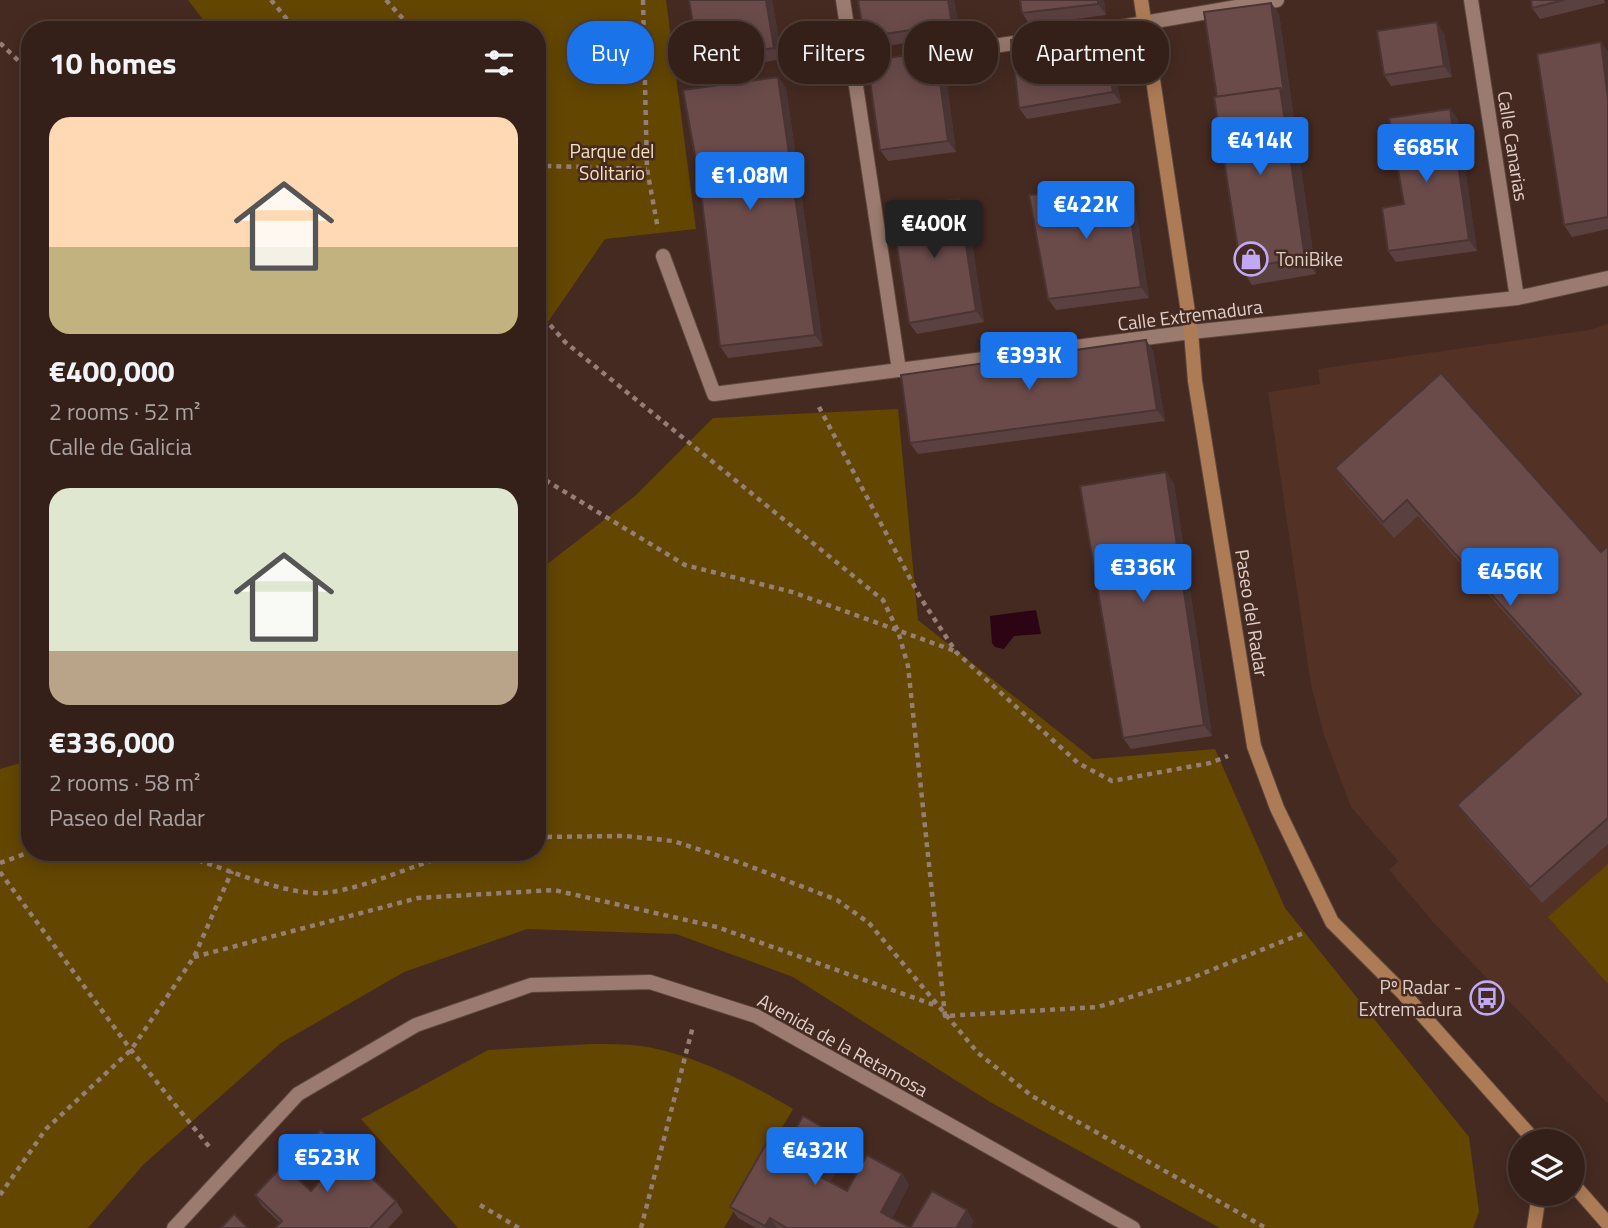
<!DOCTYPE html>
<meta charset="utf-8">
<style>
:root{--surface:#342019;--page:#3c2822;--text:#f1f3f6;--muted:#a9a3a2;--line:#4e3e38;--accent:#1a73e8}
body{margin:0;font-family:"Titillium Web",sans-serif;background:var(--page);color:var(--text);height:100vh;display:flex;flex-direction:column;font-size:26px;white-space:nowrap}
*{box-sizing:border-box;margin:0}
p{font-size:23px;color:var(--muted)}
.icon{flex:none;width:38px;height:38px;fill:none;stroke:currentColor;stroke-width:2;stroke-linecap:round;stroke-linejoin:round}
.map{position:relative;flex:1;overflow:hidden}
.drawer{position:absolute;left:21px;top:21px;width:525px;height:840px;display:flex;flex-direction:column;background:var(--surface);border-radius:28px;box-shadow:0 4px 18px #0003,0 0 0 2px var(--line)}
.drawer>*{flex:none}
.guide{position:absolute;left:567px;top:21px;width:665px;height:63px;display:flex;gap:14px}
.fabs{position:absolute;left:1508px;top:1129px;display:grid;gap:14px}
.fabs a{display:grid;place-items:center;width:77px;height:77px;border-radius:50%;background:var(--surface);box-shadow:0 4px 18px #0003,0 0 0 2px var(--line);font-size:35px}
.price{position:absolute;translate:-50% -60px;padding:0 16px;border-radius:7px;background:var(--accent);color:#fff;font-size:23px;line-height:46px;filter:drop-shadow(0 2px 4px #0008)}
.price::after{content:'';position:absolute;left:50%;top:42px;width:21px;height:16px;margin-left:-10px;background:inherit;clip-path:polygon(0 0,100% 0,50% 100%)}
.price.selected{background:#222;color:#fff}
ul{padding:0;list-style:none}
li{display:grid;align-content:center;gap:14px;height:371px;padding:0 28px}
li span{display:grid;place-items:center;height:217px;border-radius:21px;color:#555}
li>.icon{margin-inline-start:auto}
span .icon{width:126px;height:126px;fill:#fffc;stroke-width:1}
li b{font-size:30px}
h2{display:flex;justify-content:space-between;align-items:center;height:84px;padding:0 28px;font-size:30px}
.tag{padding:0 24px;border-radius:28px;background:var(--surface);box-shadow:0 4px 18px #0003,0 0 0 2px var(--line);font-size:24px;line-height:63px}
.tag.selected{background:var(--accent);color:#fff}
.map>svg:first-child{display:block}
.built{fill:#533125}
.green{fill:#634600}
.water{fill:#2c0414}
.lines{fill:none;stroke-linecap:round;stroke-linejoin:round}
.street-casing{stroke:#5e473e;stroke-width:16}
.secondary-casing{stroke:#5e473e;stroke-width:16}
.path{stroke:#957e77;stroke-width:4.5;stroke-dasharray:5 5;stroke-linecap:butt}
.street{stroke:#9b7b6f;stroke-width:14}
.secondary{stroke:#ad7c57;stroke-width:14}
.wall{fill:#5b4040}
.shaded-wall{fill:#4a3434}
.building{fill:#6a4b4a;stroke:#4a3434;stroke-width:2}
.labels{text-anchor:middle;stroke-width:5;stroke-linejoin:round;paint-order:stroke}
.street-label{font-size:19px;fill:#e0cec8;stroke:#452a21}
.park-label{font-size:19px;fill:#f8e1b9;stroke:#452a21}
.poi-label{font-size:19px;fill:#e0cec8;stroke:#452a21;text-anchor:start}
</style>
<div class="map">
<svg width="1608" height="1228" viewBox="0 0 1608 1228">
<rect width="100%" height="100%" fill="#452a21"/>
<path class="built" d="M 1608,324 L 1608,1104 L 1434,923 L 1389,870 L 1398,861 L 1351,807 L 1325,738 L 1311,685 L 1268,392 L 1320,384 L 1318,369 L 1589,330 Z"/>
<g class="green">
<path d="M 188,0 L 666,0 L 696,229 L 605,239 L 537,338 L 537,30 L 211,30 Z"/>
<path d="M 898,409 L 918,620 L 1093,759 L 1215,749 L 1285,908 L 1469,1137 L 1479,1212 L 1473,1228 L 1220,1228 L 990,1102 L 793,977 L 676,934 L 527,929 L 404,972 L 281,1043 L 144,1164 L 88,1228 L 0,1228 L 0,769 L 30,760 L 30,852 L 537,852 L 537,572 L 635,496 L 713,418 Z"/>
<path d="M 1608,864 L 1608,984 L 1548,917 Z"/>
<path d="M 592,1044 C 608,1044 625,1044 641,1046 C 691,1053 750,1083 793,1109 L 724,1228 L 458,1228 L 361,1119 L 488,1050 Z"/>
</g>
<path class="water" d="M 1036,610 L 1041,634 L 1014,636 L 1004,649 L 995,647 L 992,643 L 990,616 Z"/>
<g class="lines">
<defs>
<g id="street">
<path d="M 843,0 L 899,370"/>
<path d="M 1471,0 L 1517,298"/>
<path d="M 1086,33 L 1277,0"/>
<path d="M 919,57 L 1027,41"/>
<path d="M 852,67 L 885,62"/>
<path d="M 663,256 L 714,394 L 1191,332 L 1517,298 L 1608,278"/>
<path d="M 174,1228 L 298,1094 L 416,1025 L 531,985 L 650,982 L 756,1016 L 1133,1228"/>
</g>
<g id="secondary">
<path d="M 1141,0 L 1191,332 L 1195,381 L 1254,746 L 1277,808 L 1332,922 L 1402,992 L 1535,1141"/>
<path d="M 1573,1184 L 1608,1224"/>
<path d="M 1534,1228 L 1539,1194"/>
</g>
</defs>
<use href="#street" class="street-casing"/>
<use href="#secondary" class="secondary-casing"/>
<g class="path">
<path d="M 271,0 L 296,30"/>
<path d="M 386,0 L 413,30"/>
<path d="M 643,0 L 647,169 L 658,229"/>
<path d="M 0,43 L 30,72"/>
<path d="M 537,162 L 548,166 L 647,169"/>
<path d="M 537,310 L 565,342 L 883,600 L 898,631 L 908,666 L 945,1016 L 1098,1007 L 1189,979 L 1306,932"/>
<path d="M 819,407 L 920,597 L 956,652 L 1078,763 L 1112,781 L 1210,763 L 1228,756"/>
<path d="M 537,475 L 685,565 L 792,592 L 955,651"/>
<path d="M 537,837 L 624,836 L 673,841 L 744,864 L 837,900 L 869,923 L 978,1053 L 1032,1096 L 1266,1228"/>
<path d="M 169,852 C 217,863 263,889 313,893 C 348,896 419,863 456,852"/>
<path d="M 0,863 L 30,852"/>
<path d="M 0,872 L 131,1050 L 211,1149"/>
<path d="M 194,957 L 418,898 L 554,890 L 717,927 L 937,1006"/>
<path d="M 0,1195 L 46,1129 L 131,1050 L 194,957 L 232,871"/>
<path d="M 480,1205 L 519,1228"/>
<path d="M 641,1228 L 693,1026"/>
</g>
<use href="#street" class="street"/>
<use href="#secondary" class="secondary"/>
</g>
<g class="wall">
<path d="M 689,0 L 772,0 L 782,59 L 707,72 L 699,60 Z"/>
<path d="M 858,0 L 954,0 L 960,35 L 872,48 L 864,37 Z"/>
<path d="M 1104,0 L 1106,15 L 1030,25 L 1022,13 Z"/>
<path d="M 1531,0 L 1604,0 L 1605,3 L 1540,19 L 1532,8 Z"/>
<path d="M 1271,3 L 1279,14 L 1316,274 L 1252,285 L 1241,268 Z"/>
<path d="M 1444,33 L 1452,77 L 1391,86 L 1384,75 Z"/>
<path d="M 1109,38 L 1121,103 L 1027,119 L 1019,108 Z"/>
<path d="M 1601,42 L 1608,52 L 1608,229 L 1572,237 L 1564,225 Z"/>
<path d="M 944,63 L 956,152 L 888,161 L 880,150 Z"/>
<path d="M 778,77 L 786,88 L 823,346 L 728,358 L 720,346 Z"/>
<path d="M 1450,109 L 1458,120 L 1477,251 L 1396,262 L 1388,251 L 1404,204 Z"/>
<path d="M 1134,197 L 1149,298 L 1056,310 L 1048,299 Z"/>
<path d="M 967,210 L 984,322 L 917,334 L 909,323 Z"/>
<path d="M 1146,340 L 1153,351 L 1165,421 L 918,454 L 910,443 Z"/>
<path d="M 1335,468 L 1601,552 L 1608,546 L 1608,844 L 1542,903 L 1469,821 L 1457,805 L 1579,696 L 1418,516 L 1394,538 L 1346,484 Z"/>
<path d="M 1166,472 L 1174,484 L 1212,736 L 1131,749 L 1123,738 Z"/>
<path d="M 306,1145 L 396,1201 L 403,1212 L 388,1228 L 275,1228 L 280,1223 L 262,1206 L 255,1195 L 311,1191 L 329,1171 L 314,1157 Z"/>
<path d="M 848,1148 L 830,1182 L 847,1191 L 902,1174 L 909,1185 L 892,1218 L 910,1228 L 756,1228 L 738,1218 L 730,1207 L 782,1153 Z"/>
</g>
<g class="shaded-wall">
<path d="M 766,0 L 772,0 L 782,59 L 774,48 Z"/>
<path d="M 948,0 L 954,0 L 960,35 L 952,24 Z"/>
<path d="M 1098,0 L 1104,0 L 1106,15 L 1098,4 Z"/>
<path d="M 1271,3 L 1279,14 L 1316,274 L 1305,258 L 1280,88 Z"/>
<path d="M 1437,22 L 1444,33 L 1452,77 L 1444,66 Z"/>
<path d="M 1101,27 L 1109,38 L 1121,103 L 1113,92 Z"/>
<path d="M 1601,42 L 1608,52 L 1608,99 Z"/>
<path d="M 936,51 L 944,63 L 956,152 L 948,141 Z"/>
<path d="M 778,77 L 786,88 L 823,346 L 815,335 Z"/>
<path d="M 1450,109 L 1458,120 L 1477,251 L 1469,240 Z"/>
<path d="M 1126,185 L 1134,197 L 1149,298 L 1141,287 Z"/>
<path d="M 959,199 L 967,210 L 984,322 L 976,311 Z"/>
<path d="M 1146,340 L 1153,351 L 1165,421 L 1157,410 Z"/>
<path d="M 1166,472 L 1174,484 L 1212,736 L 1204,725 Z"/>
<path d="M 840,1137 L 848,1148 L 827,1187 L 819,1176 Z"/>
<path d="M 902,1174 L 909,1185 L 889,1223 L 881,1212 Z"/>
<path d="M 967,1210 L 974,1221 L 971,1228 L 956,1228 Z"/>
<path d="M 770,1218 L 777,1228 L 766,1228 L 765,1226 Z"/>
</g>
<g class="building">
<path d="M 689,0 L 766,0 L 774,48 L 699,60 Z"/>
<path d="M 858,0 L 948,0 L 952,24 L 864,37 Z"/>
<path d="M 1020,0 L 1098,0 L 1098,4 L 1022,13 Z"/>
<path d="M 1531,0 L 1564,0 L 1532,8 Z"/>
<path d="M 1271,3 L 1284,93 L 1280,88 L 1217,97 L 1204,12 Z"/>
<path d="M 1437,22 L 1444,66 L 1384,75 L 1377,31 Z"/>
<path d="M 1101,27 L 1113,92 L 1019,108 L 1011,40 Z"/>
<path d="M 1601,42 L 1608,99 L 1608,217 L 1564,225 L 1537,54 Z"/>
<path d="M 936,51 L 948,141 L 880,150 L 867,61 Z"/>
<path d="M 778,77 L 815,335 L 720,346 L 699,177 L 683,90 Z"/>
<path d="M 1280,88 L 1305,258 L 1241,268 L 1214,97 Z"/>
<path d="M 1450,109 L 1469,240 L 1388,251 L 1382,208 L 1404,204 L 1389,118 Z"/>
<path d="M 1126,185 L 1141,287 L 1048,299 L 1029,195 Z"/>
<path d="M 959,199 L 976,311 L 909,323 L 891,209 Z"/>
<path d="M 1146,340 L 1157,410 L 910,443 L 901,375 Z"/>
<path d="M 1441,373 L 1601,552 L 1608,546 L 1608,818 L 1530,887 L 1457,805 L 1581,694 L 1407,500 L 1383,522 L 1335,468 Z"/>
<path d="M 1166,472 L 1204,725 L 1123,738 L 1080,486 Z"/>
<path d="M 803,1116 L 840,1137 L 819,1176 L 847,1191 L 867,1155 L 902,1174 L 881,1212 L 910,1228 L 787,1228 L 770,1218 L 765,1226 L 730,1207 L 766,1144 L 782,1153 Z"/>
<path d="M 321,1130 L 396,1201 L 370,1228 L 275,1228 L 282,1221 L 255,1195 L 283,1165 L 311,1191 L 331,1168 L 306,1145 Z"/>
<path d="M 932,1191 L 967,1210 L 956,1228 L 910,1228 Z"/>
<path d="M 234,1214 L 248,1228 L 221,1228 Z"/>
</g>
<defs>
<symbol id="shop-ring" viewBox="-11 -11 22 22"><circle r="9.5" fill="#452a21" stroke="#c0a8f4" stroke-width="1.5"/><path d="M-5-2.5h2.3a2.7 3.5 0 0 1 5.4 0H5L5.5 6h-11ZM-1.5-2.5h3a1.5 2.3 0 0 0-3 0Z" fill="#c0a8f4"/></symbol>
<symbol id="bus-ring" viewBox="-11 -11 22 22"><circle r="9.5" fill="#452a21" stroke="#c0a8f4" stroke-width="1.5"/><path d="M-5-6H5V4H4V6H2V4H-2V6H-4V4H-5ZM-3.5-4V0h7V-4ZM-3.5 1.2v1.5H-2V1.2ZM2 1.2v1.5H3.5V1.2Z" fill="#c0a8f4"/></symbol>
</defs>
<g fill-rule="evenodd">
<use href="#shop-ring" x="1232" y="240" width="38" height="38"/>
<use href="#bus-ring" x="1468" y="979" width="38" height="38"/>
</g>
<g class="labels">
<g class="street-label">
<text transform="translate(1513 146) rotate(81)" y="7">Calle Canarias</text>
<text transform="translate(1190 315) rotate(-7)" y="7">Calle Extremadura</text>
<text transform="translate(1252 613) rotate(81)" y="7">Paseo del Radar</text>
<text transform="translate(843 1045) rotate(29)" y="7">Avenida de la Retamosa</text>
</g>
<g class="park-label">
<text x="612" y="158">Parque del<tspan x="612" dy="22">Solitario</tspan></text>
</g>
<g class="poi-label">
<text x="1276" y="266">ToniBike</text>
<text x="1462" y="994" text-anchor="end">Pº Radar -<tspan x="1462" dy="22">Extremadura</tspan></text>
</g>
</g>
</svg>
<div class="fabs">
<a><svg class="icon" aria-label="layers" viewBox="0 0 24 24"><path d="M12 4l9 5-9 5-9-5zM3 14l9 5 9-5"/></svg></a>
</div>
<b class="price" style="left:1260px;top:177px">€414K</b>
<b class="price" style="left:1426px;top:184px">€685K</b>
<b class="price" style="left:750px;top:212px">€1.08M</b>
<b class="price" style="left:1086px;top:241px">€422K</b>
<b class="price selected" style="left:934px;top:260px">€400K</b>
<b class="price" style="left:1029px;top:392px">€393K</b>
<b class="price" style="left:1143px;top:604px">€336K</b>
<b class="price" style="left:1510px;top:608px">€456K</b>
<b class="price" style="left:815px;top:1187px">€432K</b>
<b class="price" style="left:327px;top:1194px">€523K</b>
<div class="guide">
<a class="tag selected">Buy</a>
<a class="tag">Rent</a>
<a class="tag">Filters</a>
<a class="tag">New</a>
<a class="tag">Apartment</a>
</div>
<section class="drawer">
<h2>10 homes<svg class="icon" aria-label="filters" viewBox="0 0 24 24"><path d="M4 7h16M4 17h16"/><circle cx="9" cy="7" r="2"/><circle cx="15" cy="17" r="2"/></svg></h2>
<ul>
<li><span style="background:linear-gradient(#ffd9b3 60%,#c2b280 0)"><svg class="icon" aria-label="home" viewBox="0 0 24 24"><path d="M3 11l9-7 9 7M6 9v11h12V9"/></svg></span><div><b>€400,000</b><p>2 rooms · 52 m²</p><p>Calle de Galicia</p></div></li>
<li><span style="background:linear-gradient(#dfe7d0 75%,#b9a48a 0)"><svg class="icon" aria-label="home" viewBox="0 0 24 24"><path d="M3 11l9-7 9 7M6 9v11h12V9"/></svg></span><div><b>€336,000</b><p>2 rooms · 58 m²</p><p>Paseo del Radar</p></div></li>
</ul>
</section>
</div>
